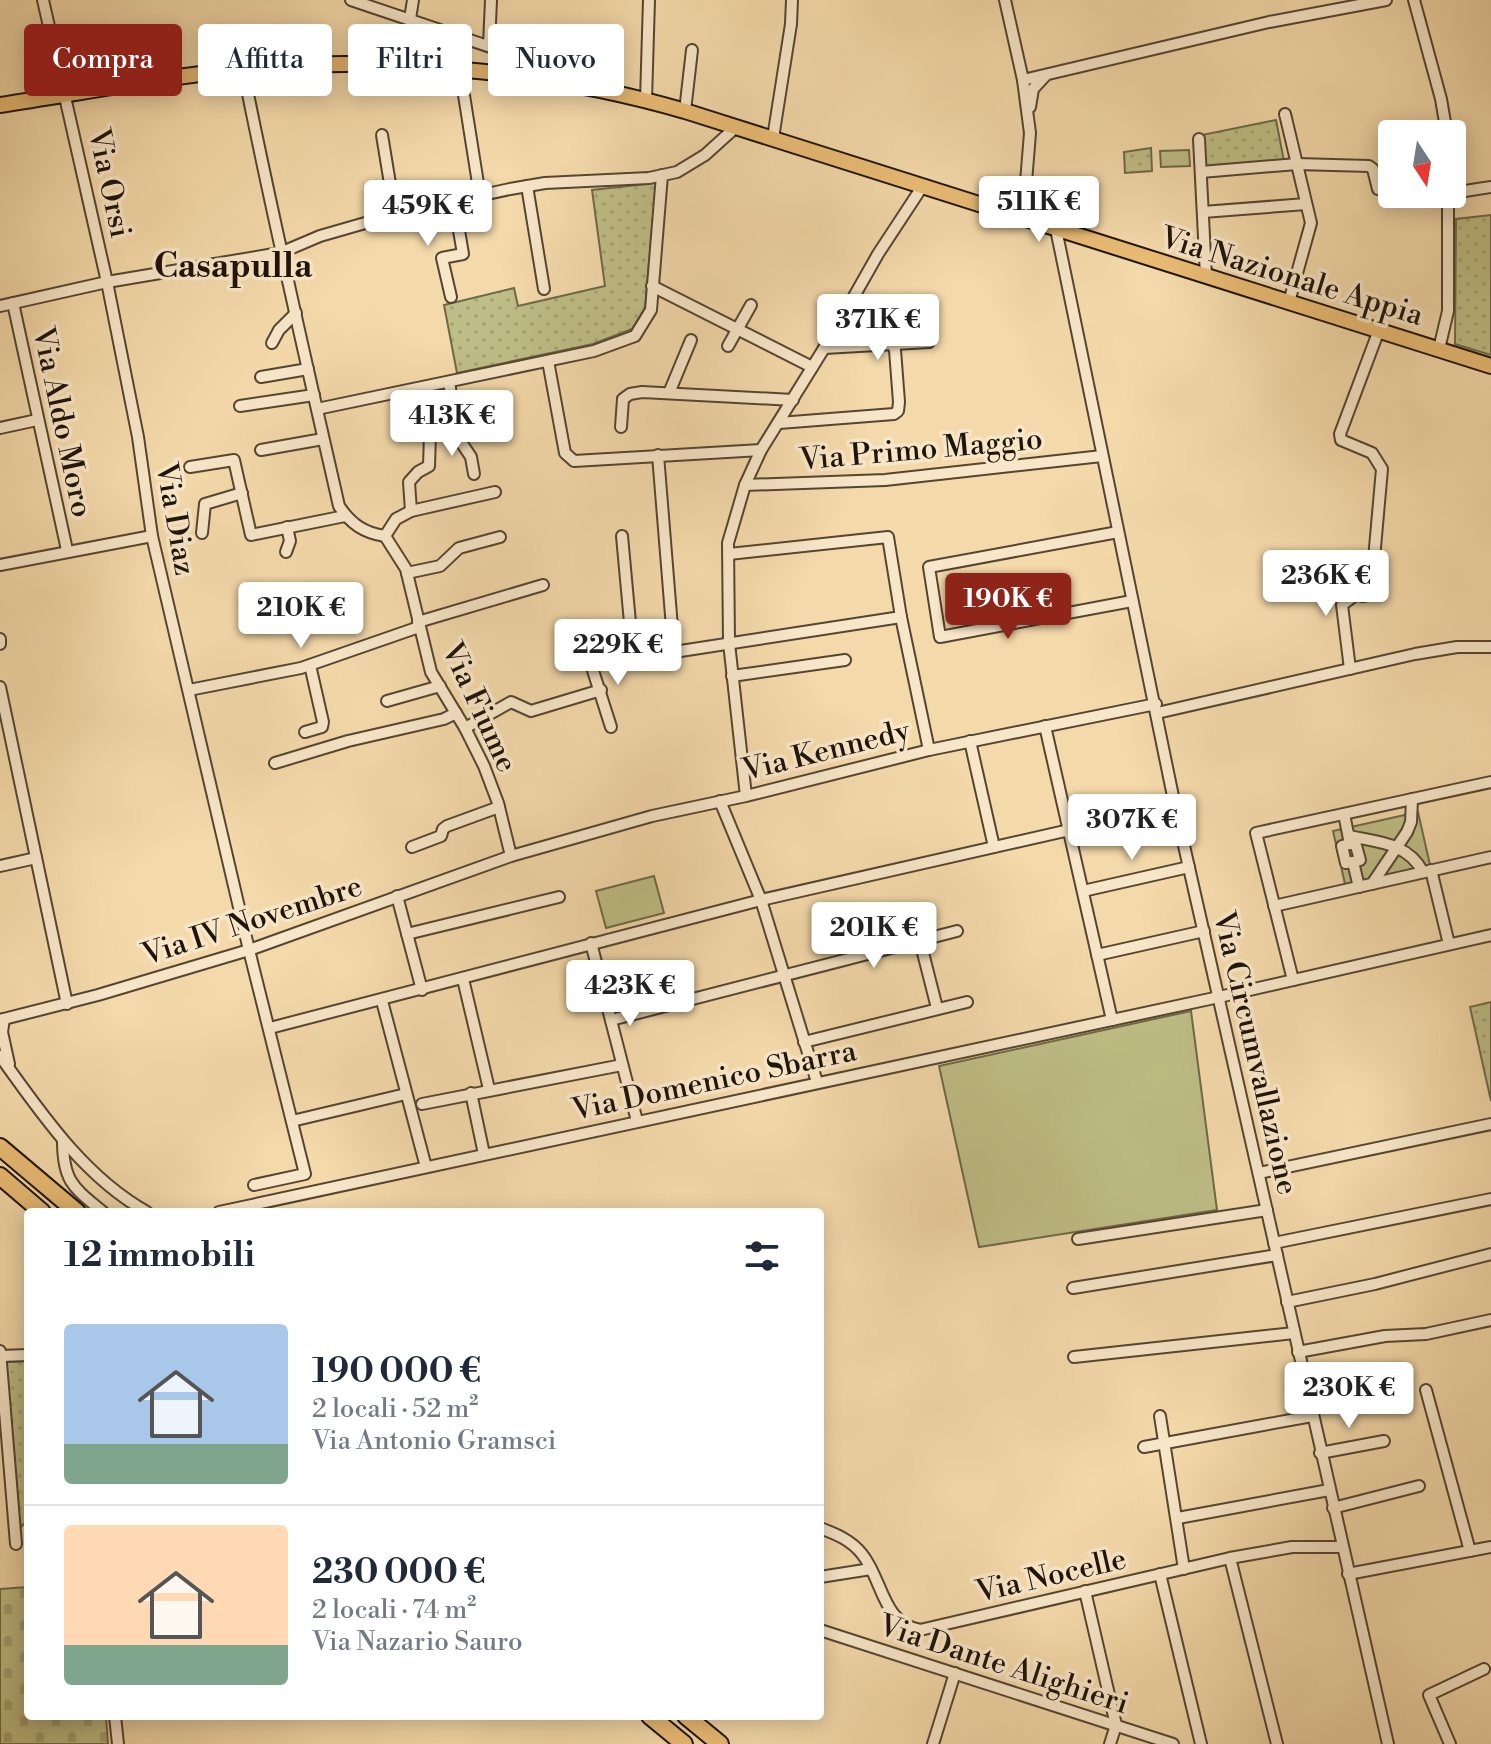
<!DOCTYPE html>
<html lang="it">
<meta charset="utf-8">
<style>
:root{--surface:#fff;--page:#f2f2f3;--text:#1f2937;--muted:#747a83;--line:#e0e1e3;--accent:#8f2418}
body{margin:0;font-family:"Libre Bodoni",serif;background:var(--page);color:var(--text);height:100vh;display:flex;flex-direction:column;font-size:30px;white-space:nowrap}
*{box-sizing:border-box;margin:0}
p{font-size:26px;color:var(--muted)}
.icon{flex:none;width:44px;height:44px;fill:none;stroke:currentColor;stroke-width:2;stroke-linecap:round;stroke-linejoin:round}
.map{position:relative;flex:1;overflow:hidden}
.side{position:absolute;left:24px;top:1208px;width:800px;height:512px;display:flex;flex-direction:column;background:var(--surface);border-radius:8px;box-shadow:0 4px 20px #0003}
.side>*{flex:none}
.top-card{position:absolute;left:24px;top:24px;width:800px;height:72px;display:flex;gap:16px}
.needle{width:52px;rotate:168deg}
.tools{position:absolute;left:1378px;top:120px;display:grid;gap:16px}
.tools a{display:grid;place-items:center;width:88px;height:88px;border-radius:8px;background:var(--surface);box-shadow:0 4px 20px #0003;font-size:40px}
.price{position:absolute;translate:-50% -68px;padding:0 18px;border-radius:8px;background:#fff;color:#222;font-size:26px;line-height:52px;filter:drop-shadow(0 2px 4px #0008)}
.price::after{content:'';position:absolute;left:50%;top:48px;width:24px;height:18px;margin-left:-12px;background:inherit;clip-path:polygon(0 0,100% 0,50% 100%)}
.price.on{background:var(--accent);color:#fff}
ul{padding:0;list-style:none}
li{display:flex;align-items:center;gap:24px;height:200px;padding:0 40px}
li+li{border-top:2px solid var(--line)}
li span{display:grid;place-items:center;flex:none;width:224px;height:160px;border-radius:8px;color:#555}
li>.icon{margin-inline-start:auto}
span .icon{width:96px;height:96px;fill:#fffc;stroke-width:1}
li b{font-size:34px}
h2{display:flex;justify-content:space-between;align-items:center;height:96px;padding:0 40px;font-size:34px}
.tag{padding:0 28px;border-radius:8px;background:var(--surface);box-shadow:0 4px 20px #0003;font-size:28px;line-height:72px}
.tag.on{background:var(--accent);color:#fff}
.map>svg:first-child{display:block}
.grass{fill:url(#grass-dots);stroke:#6e6948;stroke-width:2}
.cemetery{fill:url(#cemetery-stones);stroke:#6e6948;stroke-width:2}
.garden{fill:#bfbe86;stroke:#6e6948;stroke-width:2}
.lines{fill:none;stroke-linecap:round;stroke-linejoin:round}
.minor-casing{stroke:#544532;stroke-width:14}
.major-casing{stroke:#1e140a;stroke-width:18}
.highway-casing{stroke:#1e140a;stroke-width:20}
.minor{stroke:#f8e6c8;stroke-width:10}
.major{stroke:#eabc75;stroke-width:14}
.highway{stroke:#eabc75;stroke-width:16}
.labels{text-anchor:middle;stroke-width:7;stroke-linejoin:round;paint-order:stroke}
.street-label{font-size:30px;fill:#1e140a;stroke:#f8e6c8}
.quarter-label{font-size:34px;font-weight:bold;fill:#1e140a;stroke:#f8e6c8}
</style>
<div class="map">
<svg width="1491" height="1744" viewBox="0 0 1491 1744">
<defs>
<pattern id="grass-dots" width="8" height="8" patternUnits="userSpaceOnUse" patternTransform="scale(2)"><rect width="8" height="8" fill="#bfbe86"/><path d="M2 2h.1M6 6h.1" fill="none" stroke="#a4a272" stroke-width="1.8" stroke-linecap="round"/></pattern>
<pattern id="cemetery-stones" width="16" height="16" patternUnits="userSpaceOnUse" patternTransform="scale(2)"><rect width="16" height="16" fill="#bfbe86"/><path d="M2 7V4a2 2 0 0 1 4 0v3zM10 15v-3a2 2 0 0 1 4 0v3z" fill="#a4a272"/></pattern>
</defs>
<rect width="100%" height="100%" fill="#f4d9aa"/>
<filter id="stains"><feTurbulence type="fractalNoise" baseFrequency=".0025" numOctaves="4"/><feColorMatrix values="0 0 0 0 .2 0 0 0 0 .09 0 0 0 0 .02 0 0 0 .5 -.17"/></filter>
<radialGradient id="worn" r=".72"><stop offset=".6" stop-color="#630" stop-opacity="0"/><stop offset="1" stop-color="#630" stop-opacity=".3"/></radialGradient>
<g class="grass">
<path d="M 1276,120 L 1284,161 L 1204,167 L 1202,135 Z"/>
<path d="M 1151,148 L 1152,171 L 1125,173 L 1124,152 Z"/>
<path d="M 656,183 L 645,308 L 632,329 L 593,344 L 457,373 L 444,305 L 514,288 L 518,306 L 605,286 L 592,190 Z"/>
<path d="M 1491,215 L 1491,355 L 1455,344 L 1456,219 Z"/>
<path d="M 1491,1002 L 1491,1101 L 1470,1007 Z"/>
<path d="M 28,1361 L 28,1520 L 19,1529 L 6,1362 Z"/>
</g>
<path class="cemetery" d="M 28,1587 L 28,1716 L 106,1716 L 108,1744 L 0,1744 L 0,1589 Z"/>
<g class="garden">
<path d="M 1189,150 L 1190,166 L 1161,167 L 1160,151 Z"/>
<path d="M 1418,812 L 1430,865 L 1345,884 L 1333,831 Z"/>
<path d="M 654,876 L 664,913 L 606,928 L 596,891 Z"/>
<path d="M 1191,1011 L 1217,1210 L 979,1247 L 939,1066 Z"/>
</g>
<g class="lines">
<defs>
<g id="minor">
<path d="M 43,0 L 107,282 L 138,437 L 152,536 L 249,950 L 305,1174 L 254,1185"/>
<path d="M 351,0 L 547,66 L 583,83"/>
<path d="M 1005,0 L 1023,80 L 1030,133 L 1023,219"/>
<path d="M 1414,0 L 1441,99 L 1447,134"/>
<path d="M 410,19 L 413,0"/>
<path d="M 489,46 L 491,0"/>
<path d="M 243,69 C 272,216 306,361 339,506 C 351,524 364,533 385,536"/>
<path d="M 460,70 L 480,196"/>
<path d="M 1023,80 L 1269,22 L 1386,0"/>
<path d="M 646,100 L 649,0"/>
<path d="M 1030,107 L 1033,89 L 1045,76"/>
<path d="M 685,111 L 692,50"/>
<path d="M 1285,114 L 1311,223 L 1289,302"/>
<path d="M 382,135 L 395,214"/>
<path d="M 773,138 L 791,24 L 792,0"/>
<path d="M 1199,139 L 1206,276"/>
<path d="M 1201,172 L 1297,164 L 1369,166 L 1373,169 L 1378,189 L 1392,192"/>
<path d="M 527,186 L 544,289"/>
<path d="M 1452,193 L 1491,187"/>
<path d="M 1203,212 L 1306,204"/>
<path d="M 1056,229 L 1175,806 L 1388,1744"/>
<path d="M 652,286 L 812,367"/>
<path d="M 451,297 L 442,258 L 463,254 L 454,201"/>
<path d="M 13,303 L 67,550"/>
<path d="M 0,306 L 107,282 L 280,253 L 320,236 L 400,213 L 510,189 L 545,183 L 649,178 L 677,172 L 705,155 L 736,127"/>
<path d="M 272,343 L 279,330 L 296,313"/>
<path d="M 728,346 L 751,305"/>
<path d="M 824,348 L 929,342"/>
<path d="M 1439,349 L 1448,311 L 1448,194"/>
<path d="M 548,361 L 565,453 L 574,461 L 761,450"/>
<path d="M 261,377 L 308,369"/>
<path d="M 669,393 L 691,340"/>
<path d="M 240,406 L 314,395"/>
<path d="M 317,409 L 594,351 L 635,336 L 651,310 L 662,175"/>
<path d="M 779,423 L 894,414 L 898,411 L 899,402 L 895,350 L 892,344"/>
<path d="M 621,427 L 623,399 L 630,394 L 642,392 L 793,400"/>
<path d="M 0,428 L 37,420"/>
<path d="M 453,430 L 471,457 L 474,474"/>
<path d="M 261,450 L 323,439"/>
<path d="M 658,455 L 674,652"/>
<path d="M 190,467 L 234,460 L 251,535 L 345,516"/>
<path d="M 745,485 L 885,480 L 1102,456"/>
<path d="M 411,511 L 495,492"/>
<path d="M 1118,532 L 929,567 L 940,637 L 1132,601"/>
<path d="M 202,533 L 205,504 L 242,493"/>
<path d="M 385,536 L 406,569 L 431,672 L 465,728 L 484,766 L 498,803 L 511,856"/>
<path d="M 385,536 L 396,519 L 411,511 L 409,482 L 418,472 L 429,466 L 430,434 L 453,430 L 456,426 L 449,382"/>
<path d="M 622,536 L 633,655"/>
<path d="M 286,552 L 290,541 L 287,527"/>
<path d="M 729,554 L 888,537 L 901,617 L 929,750"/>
<path d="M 0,565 L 152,536"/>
<path d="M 407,573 L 440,566 L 459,548 L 500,537"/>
<circle cx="1363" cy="589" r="7"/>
<path d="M 1368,584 L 1373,570 L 1382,469 L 1372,453 L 1341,440 L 1340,434 L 1379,330"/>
<path d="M 418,622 L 543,585"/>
<path d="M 579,628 L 589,658 L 674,652 L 901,617"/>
<path d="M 0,639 L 0,644"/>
<path d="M 589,658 L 611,727"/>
<path d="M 1350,669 L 1342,605 L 1358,593"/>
<path d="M 732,676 L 845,660"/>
<path d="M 0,687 L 67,1004"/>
<path d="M 189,690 L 301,668 L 419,627"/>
<path d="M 387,701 L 440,686"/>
<path d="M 1157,713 L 1415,654 L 1457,647 L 1491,647"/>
<path d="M 1045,726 L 1112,1020"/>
<path d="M 465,728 L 511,702 L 531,711 L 601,690"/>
<path d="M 305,732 L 322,727 L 323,722 L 310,665"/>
<path d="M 970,741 L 994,847"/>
<path d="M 275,763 L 348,741 L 444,719 L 456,713"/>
<path d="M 746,796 L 729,643 L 728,543 L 745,485 L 761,450 L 831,337 L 878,254 L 922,187"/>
<path d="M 720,801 L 761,900 L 817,1082"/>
<path d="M 1344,814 L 1350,844 L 1355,842 L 1360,860 L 1353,862 L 1359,887"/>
<path d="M 1349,836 C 1378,842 1408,843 1423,872"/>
<path d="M 1350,844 L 1342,846 L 1346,863 L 1353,862"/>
<path d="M 412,847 L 441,836 L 443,829 L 447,826 L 499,807"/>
<path d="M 0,866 L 36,858"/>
<path d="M 1431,870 L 1449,944"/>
<path d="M 1372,884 L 1407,832 L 1411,822 L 1412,799"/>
<path d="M 1083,891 L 1189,867"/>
<path d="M 397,896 L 422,990"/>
<path d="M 1274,906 L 1491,857"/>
<path d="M 407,934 L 559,897"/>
<path d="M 920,941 L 937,1008"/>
<path d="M 591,943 L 637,1121"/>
<path d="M 1097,955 L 1204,931"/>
<path d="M 463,979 L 489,1089"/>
<path d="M 1293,980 L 1256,833 L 1491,782"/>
<path d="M 382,1001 L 426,1167"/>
<path d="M 4,1019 L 2,1032 L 9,1064"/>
<path d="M 0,1020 L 98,995 L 249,950 L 511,856 L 652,816 L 746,796 L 929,750 L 1156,704"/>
<path d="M 611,1020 L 957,931"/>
<path d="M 270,1028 L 761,900 L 1175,806"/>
<path d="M 804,1042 L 967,1002"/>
<path d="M 0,1056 C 41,1113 84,1177 147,1212"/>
<path d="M 471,1093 L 484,1154"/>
<path d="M 422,1104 L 622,1065"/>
<path d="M 292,1121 L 406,1094"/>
<path d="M 63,1141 C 63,1182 74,1188 103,1212"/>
<path d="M 1259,1173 L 1491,1124"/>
<path d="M 219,1212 L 1219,997 L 1491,935"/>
<path d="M 1078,1239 L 1267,1210"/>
<path d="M 1274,1243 L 1491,1199"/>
<path d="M 1073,1288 L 1277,1255"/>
<path d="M 1287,1302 L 1375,1284 L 1491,1254"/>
<path d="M 0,1351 L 16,1544"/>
<path d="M 1298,1352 L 1385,1336 L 1426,1334 L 1491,1320"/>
<path d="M 1,1356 L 28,1355"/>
<path d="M 1074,1357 L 1294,1333"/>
<path d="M 1426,1390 L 1470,1551"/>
<path d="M 1160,1416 L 1184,1569"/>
<path d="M 1144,1447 L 1312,1416"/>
<path d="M 1320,1453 L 1384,1441"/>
<path d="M 1333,1508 L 1419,1486"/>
<path d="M 1178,1518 L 1329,1490"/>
<path d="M 820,1528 C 836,1534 851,1540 862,1554 C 883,1580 882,1623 920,1630 L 1230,1558 L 1292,1547 L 1342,1547"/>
<path d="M 1230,1558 L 1277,1744"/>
<path d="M 1160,1574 L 1201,1744"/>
<path d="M 1348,1574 L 1491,1547"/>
<path d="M 820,1577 L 871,1569"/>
<path d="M 1085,1591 L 1116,1725 L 1110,1744"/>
<path d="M 820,1630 L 1173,1744"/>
<path d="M 115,1716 L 118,1744"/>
<path d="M 933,1744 L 955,1673"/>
<path d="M 1450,1744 L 1429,1695 L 1484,1669"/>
</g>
<path id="major" d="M 0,105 C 92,91 184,73 277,66 C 409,58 558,74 685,111 L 1491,366"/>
<g id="highway">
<path d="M 0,1147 L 77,1212"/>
<path d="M 0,1176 L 42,1212"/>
<path d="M 650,1716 L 684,1744"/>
<path d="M 686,1716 L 720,1744"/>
</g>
</defs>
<use href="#minor" class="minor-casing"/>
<use href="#major" class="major-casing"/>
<use href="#highway" class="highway-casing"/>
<use href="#minor" class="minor"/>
<use href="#major" class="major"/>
<use href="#highway" class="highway"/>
</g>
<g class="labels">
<g class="street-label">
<text transform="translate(110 183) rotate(78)" y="10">Via Orsi</text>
<text transform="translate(1292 276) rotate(17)" y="10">Via Nazionale Appia</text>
<text transform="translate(63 422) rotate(78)" y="10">Via Aldo Moro</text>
<text transform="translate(921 449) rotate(-5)" y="10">Via Primo Maggio</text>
<text transform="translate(176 519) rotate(80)" y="10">Via Diaz</text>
<text transform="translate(480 707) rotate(65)" y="10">Via Fiume</text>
<text transform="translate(826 750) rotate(-14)" y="10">Via Kennedy</text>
<text transform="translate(252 920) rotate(-18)" y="10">Via IV Novembre</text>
<text transform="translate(1256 1053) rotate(77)" y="10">Via Circumvallazione</text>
<text transform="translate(714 1080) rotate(-12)" y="10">Via Domenico Sbarra</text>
<text transform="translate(1051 1575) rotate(-13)" y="10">Via Nocelle</text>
<text transform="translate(1004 1664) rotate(18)" y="10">Via Dante Alighieri</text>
</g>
<g class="quarter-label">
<text x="233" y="277">Casapulla</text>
</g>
</g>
<rect width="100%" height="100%" filter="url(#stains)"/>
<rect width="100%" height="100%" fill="url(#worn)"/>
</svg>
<div class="tools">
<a><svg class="needle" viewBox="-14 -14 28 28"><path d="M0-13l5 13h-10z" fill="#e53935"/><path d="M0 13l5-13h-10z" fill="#747a83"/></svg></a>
</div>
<b class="price" style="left:1039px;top:244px">511K €</b>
<b class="price" style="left:428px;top:248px">459K €</b>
<b class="price" style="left:878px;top:362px">371K €</b>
<b class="price" style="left:452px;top:458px">413K €</b>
<b class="price" style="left:1326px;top:618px">236K €</b>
<b class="price on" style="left:1008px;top:641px">190K €</b>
<b class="price" style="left:301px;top:650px">210K €</b>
<b class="price" style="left:618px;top:687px">229K €</b>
<b class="price" style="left:1132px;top:862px">307K €</b>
<b class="price" style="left:874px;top:970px">201K €</b>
<b class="price" style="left:630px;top:1028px">423K €</b>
<b class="price" style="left:1349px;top:1430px">230K €</b>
<div class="top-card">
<a class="tag on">Compra</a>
<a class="tag">Affitta</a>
<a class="tag">Filtri</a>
<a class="tag">Nuovo</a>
</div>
<section class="side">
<h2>12 immobili<svg class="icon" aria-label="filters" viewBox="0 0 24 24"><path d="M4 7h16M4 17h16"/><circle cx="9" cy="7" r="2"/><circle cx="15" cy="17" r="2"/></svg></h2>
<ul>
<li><span style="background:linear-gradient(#a9c7e8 75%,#7fa58c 0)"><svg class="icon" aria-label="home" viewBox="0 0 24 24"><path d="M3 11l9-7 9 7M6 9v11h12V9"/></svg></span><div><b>190 000 €</b><p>2 locali · 52 m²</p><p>Via Antonio Gramsci</p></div></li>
<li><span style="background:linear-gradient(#ffd9b3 75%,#7fa58c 0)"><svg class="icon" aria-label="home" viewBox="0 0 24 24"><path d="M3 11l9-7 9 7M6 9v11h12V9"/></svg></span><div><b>230 000 €</b><p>2 locali · 74 m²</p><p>Via Nazario Sauro</p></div></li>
</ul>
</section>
</div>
